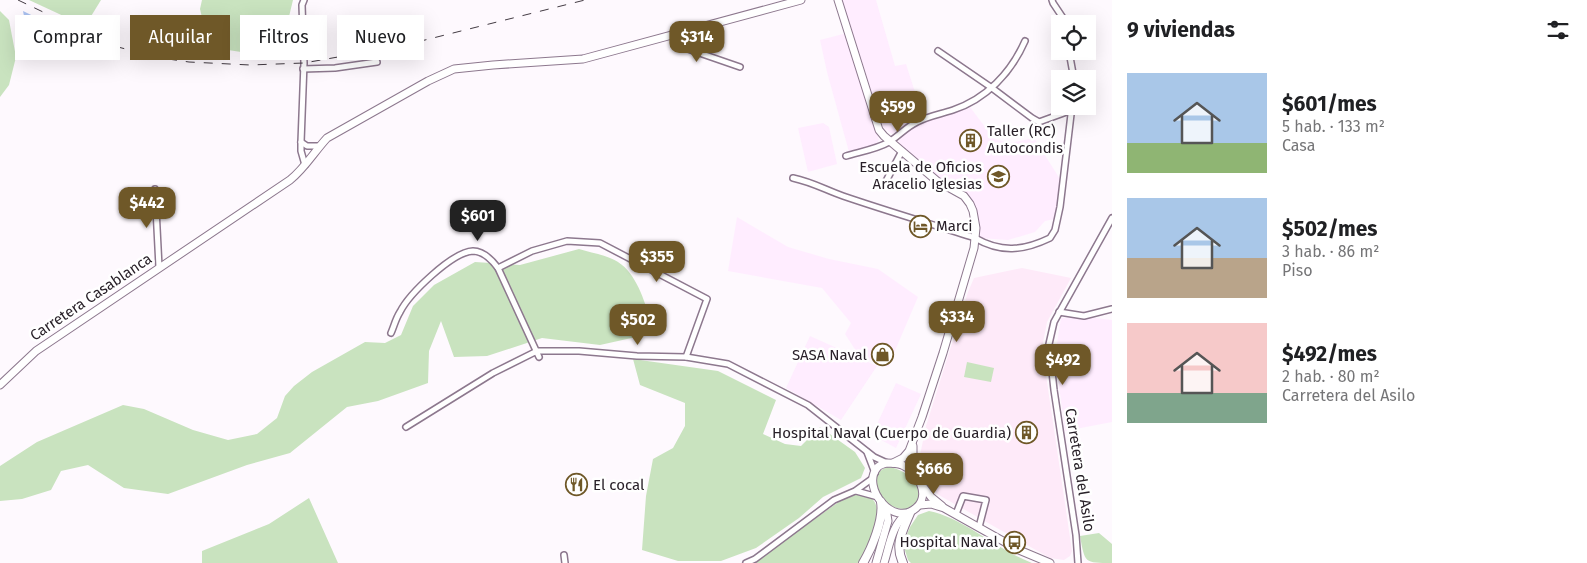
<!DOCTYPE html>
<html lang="es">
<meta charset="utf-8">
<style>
:root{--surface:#fff;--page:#f2f2f2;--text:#202124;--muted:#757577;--accent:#6f5828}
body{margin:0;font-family:"Fira Sans",sans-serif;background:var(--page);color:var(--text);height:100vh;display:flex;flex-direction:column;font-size:19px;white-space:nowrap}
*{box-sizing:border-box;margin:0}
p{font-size:16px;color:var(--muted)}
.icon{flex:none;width:28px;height:28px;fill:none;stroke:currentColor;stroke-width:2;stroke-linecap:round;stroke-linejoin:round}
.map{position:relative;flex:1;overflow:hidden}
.side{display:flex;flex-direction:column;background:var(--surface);width:475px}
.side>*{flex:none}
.top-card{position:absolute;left:15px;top:15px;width:475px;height:45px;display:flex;gap:10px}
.buttons{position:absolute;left:1051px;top:15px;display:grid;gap:10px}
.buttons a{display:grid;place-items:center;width:45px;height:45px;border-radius:0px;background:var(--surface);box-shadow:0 5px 20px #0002;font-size:25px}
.price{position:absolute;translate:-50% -42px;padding:0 11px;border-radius:10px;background:var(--accent);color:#fff;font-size:16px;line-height:32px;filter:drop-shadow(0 1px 2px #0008)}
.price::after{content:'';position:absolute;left:50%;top:30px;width:15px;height:11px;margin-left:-8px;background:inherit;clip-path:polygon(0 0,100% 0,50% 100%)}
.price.on{background:#222;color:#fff}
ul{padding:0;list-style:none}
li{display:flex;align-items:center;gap:15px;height:125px;padding:0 15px}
li span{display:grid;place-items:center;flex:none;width:140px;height:100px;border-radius:0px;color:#555}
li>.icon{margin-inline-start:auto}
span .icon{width:60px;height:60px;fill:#fffc;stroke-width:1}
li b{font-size:21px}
h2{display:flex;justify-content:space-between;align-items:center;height:60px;padding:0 15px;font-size:21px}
.tag{padding:0 18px;border-radius:0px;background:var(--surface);box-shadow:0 5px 20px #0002;font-size:18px;line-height:45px}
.tag.on{background:var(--accent);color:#fff}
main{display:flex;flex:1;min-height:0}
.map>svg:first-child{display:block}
.built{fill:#ffedff}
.medical{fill:#feeaf9}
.green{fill:#c9e3bf}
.water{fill:#a9c1f0}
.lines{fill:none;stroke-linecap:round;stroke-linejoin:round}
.minor-casing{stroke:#8d788e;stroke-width:8}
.major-casing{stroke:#8d788e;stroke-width:9}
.highway-casing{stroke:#8d788e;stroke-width:10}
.minor{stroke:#fff;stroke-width:5}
.major{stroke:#fff;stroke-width:7}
.highway{stroke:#fff;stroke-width:8}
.rail{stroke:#433b43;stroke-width:1;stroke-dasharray:9 9;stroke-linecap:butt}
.labels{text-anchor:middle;stroke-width:5;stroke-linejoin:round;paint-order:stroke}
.poi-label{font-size:15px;fill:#292129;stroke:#fff;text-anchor:end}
.street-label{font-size:15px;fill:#292129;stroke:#fff}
</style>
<main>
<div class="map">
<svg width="1112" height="563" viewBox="0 0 1112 563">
<rect width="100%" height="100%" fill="#fef9fe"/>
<g class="built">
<path d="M 842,0 L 876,0 L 895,66 L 906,64 L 922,114 L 892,134 L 883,127 Z"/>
<path d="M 847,33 L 879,140 L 876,144 L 849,152 L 827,72 L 820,40 Z"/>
<path d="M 970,107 L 994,139 L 1010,143 L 1034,138 L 1060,179 L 1055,219 L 1045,221 L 1035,232 L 1008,240 L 979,238 L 979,221 L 975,207 L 970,197 L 933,173 L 897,143 L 907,131 L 927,120 Z"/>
<path d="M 823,123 L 829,127 L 837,164 L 808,172 L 798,128 Z"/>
<path d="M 737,217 L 788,247 L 829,259 L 878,269 L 918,297 L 888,367 L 858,354 L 845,334 L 851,323 L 822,288 L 728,271 Z"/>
<path d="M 1087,317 L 1112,320 L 1112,422 L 1065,431 L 1055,356 L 1061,318 Z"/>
<path d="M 810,336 L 877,366 L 841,420 L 786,388 Z"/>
<path d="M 896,383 L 921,394 L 896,448 L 872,435 Z"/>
</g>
<path class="medical" d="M 1022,268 L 1071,278 L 1047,322 L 1042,348 L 1072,551 L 1070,556 L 1064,560 L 1050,558 L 937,494 L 923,475 L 919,460 L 926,426 L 968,292 L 974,278 Z"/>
<g class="green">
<path d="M 29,0 L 101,0 L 85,26 Z"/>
<path d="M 202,0 L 293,0 L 286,29 L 241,52 L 209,47 L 200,9 Z"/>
<path d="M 0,11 L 9,20 L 16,57 L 9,85 L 0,97 Z"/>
<path d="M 579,249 C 589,252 600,254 610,258 C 632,266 641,291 648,312 L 636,337 L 600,345 L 542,338 L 487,356 L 454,357 L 441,321 L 429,351 L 428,383 L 378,401 L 347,407 L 290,453 L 247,465 L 168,494 L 124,488 L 88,465 L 61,471 L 51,490 L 22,499 L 0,501 L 0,466 L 37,442 L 123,405 L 144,409 L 193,430 L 228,440 L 257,434 L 277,418 L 285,396 L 294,386 L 312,372 L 365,342 L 385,343 L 401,335 L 413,306 L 434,285 L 475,262 L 520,265 Z"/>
<path d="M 633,359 L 718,371 L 776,400 L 763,434 L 785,444 L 801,446 L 820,427 L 855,452 L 865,468 L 861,478 L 823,497 L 799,518 L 756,548 L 721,561 L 678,561 L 642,550 L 646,496 L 653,459 L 673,448 L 685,426 L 685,403 L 640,385 Z"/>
<path d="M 967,362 L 994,368 L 991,382 L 964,377 Z"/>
<path d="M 888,467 C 902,468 926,483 918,501 C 916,505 912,507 909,509 C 902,509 896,509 890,505 C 877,497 868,472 888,467 Z"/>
<path d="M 855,495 C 860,495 866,494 870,497 C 888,509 867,549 860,563 L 753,563 L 840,501 Z"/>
<path d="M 309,498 L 338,563 L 202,563 L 202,551 L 269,524 Z"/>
<path d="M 929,511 C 964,518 997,550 1032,563 L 911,563 L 908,560 L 903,544 L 910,527 L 918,515 Z"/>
<path d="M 1099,533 L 1112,544 L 1112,563 C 1084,563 1085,563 1080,536 Z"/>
</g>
<path class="water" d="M 23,11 L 66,32 L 61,39 L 62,45 L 51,48 L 25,21 Z"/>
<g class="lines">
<defs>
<g id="minor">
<path d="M 304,0 L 302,5 L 304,63 L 301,142 L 301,151 L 305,165"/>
<path d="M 1052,0 L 1053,3 L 1067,24"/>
<path d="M 678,33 L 682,47 L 740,67"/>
<path d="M 938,51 L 992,88 L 1032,118 L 1039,122 L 1072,110"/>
<path d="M 1070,51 L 1070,57 L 1074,79"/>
<path d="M 303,69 L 335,68 L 377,62"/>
<path d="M 301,142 L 307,146 L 319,146"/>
<path d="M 846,156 C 859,152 877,149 889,142 C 899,136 906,127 917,122 C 928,116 941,114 953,110 C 986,99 1011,73 1025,41"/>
<path d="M 793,178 C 812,182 826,190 843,196 C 887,211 931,224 975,238 C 1001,253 1023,251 1050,238 L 1055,230 L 1060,207 L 1072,106"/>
<path d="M 885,183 L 902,151"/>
<path d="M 155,189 L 159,267"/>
<path d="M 498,268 L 532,251 L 567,241 L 600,243 L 707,299 L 686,357"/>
<path d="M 1059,312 L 1084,316 L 1112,309"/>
<path d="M 391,333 C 394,326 396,318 400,312 C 409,294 452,252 473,251 C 484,251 492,260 498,268 L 539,357"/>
<path d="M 406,427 L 493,373 L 537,351 L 579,351 L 637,356 L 686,357 L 728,364 L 808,405 L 874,457 L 887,463"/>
<path d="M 867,452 L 875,473"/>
<path d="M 856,491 L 878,497"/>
<path d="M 956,514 L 963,496 L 986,500 L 979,527"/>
<path d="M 564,555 L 565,563"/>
<path d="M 746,563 L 755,559 L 834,500 L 855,491 L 873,478"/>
<path d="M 1078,563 L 1076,535 L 1054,390 L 1049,344 L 1054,322 L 1112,218"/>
</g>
<g id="major">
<path d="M 838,0 L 879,130 L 884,136 L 937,181 L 964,196 L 970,204 L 973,211 L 976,228 L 974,248 L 943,353 L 922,417 L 909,451 L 903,458 L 893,463"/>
<path d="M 0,385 L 36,351 L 290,180 C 305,168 314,152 327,138 L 428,81 L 454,69 L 493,65 L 583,59 L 801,0"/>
<path d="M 913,446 L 913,458 L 917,477"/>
<path d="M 887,463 C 892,463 897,463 902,465 C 918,472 931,495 916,508 C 893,528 861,487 877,468 C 879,465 883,464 887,463 Z"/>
<path d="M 922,485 L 931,497 L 942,506"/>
<path d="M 920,505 L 931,504 L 944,508 L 1019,550 L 1050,563"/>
<path d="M 876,563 L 888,521 L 886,508"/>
<path d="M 884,563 C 889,548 892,523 907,514"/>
</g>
<g id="highway">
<path d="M 863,563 C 872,548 884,519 881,502"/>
<path d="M 903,563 C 894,545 903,530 910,513"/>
</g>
</defs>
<use href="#minor" class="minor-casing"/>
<use href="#major" class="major-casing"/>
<use href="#highway" class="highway-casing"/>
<use href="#minor" class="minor"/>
<use href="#major" class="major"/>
<use href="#highway" class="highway"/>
<path class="rail" d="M 18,0 L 114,46 L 161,58 L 189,62 L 250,65 L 304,63 L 355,54 L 425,40 L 585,0"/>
</g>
<defs>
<symbol id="building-ring" viewBox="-11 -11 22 22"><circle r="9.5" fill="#fff" stroke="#6f5828" stroke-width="1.5"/><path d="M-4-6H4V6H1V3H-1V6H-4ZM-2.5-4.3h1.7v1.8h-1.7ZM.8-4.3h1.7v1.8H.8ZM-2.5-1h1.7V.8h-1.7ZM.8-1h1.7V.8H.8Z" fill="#6f5828"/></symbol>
<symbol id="school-ring" viewBox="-11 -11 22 22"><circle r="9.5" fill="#fff" stroke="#6f5828" stroke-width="1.5"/><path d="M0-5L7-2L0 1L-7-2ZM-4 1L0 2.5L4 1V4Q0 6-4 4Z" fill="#6f5828"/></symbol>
<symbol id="hotel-ring" viewBox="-11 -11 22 22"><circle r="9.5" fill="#fff" stroke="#6f5828" stroke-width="1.5"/><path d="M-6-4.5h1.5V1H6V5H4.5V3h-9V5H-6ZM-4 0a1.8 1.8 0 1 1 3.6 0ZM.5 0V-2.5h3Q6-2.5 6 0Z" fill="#6f5828"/></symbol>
<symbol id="shop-ring" viewBox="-11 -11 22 22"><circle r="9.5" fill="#fff" stroke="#6f5828" stroke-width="1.5"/><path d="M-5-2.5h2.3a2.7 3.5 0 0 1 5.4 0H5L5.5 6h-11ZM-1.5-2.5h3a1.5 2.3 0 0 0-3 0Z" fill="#6f5828"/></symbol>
<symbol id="restaurant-ring" viewBox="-11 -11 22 22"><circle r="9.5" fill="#fff" stroke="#6f5828" stroke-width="1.5"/><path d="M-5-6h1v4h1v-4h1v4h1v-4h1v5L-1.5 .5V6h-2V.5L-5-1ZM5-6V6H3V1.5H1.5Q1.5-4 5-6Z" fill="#6f5828"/></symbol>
<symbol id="bus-ring" viewBox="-11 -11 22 22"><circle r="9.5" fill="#fff" stroke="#6f5828" stroke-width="1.5"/><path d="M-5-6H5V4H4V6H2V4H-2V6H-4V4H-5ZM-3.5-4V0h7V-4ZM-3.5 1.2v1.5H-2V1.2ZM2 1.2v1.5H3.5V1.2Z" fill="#6f5828"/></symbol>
</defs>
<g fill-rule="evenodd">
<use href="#building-ring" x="958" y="128" width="25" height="25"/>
<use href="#school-ring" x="986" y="164" width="25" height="25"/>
<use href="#hotel-ring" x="908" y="214" width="25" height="25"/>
<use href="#shop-ring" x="870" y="342" width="25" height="25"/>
<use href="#building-ring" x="1014" y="420" width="25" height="25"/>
<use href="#restaurant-ring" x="564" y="472" width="25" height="25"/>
<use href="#bus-ring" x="1002" y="530" width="25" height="25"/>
</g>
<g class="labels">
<g class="poi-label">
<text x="987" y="136" text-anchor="start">Taller (RC)<tspan x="987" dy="17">Autocondis</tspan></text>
<text x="982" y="172">Escuela de Oficios<tspan x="982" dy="17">Aracelio Iglesias</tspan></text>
<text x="936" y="231" text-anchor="start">Marci</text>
<text x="867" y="360">SASA Naval</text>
<text x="1011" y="438">Hospital Naval (Cuerpo de Guardia)</text>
<text x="593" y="490" text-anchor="start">El cocal</text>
<text x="998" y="547">Hospital Naval</text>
</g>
<g class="street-label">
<text transform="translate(91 297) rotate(-34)" y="5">Carretera Casablanca</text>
<text transform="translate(1080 470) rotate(81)" y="5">Carretera del Asilo</text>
</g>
</g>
</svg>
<div class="buttons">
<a><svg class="icon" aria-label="locate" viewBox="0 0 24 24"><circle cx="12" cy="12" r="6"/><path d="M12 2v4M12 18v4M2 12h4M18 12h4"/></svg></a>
<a><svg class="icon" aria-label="layers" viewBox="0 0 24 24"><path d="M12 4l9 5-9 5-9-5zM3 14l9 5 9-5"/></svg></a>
</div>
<b class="price" style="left:697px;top:63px">$314</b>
<b class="price" style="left:898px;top:133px">$599</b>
<b class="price" style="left:147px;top:229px">$442</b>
<b class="price on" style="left:478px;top:242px">$601</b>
<b class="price" style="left:657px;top:283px">$355</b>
<b class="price" style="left:957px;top:343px">$334</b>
<b class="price" style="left:638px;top:346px">$502</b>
<b class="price" style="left:1063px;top:386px">$492</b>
<b class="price" style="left:934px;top:495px">$666</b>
<div class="top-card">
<a class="tag">Comprar</a>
<a class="tag on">Alquilar</a>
<a class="tag">Filtros</a>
<a class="tag">Nuevo</a>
</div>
</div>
<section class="side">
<h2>9 viviendas<svg class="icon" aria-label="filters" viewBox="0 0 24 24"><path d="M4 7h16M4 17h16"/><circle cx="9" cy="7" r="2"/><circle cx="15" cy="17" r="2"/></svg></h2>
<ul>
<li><span style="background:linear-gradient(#a9c7e8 70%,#8fb573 0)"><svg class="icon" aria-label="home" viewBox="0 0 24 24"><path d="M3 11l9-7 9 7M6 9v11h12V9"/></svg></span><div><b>$601/mes</b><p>5 hab. · 133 m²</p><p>Casa</p></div></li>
<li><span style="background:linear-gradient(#a9c7e8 60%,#b9a48a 0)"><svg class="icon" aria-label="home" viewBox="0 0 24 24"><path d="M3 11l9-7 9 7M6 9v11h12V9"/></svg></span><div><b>$502/mes</b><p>3 hab. · 86 m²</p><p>Piso</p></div></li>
<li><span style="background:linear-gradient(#f6c9c9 70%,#7fa58c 0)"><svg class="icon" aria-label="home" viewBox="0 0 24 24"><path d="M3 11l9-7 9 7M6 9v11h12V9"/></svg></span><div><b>$492/mes</b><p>2 hab. · 80 m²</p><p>Carretera del Asilo</p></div></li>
</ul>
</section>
</main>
